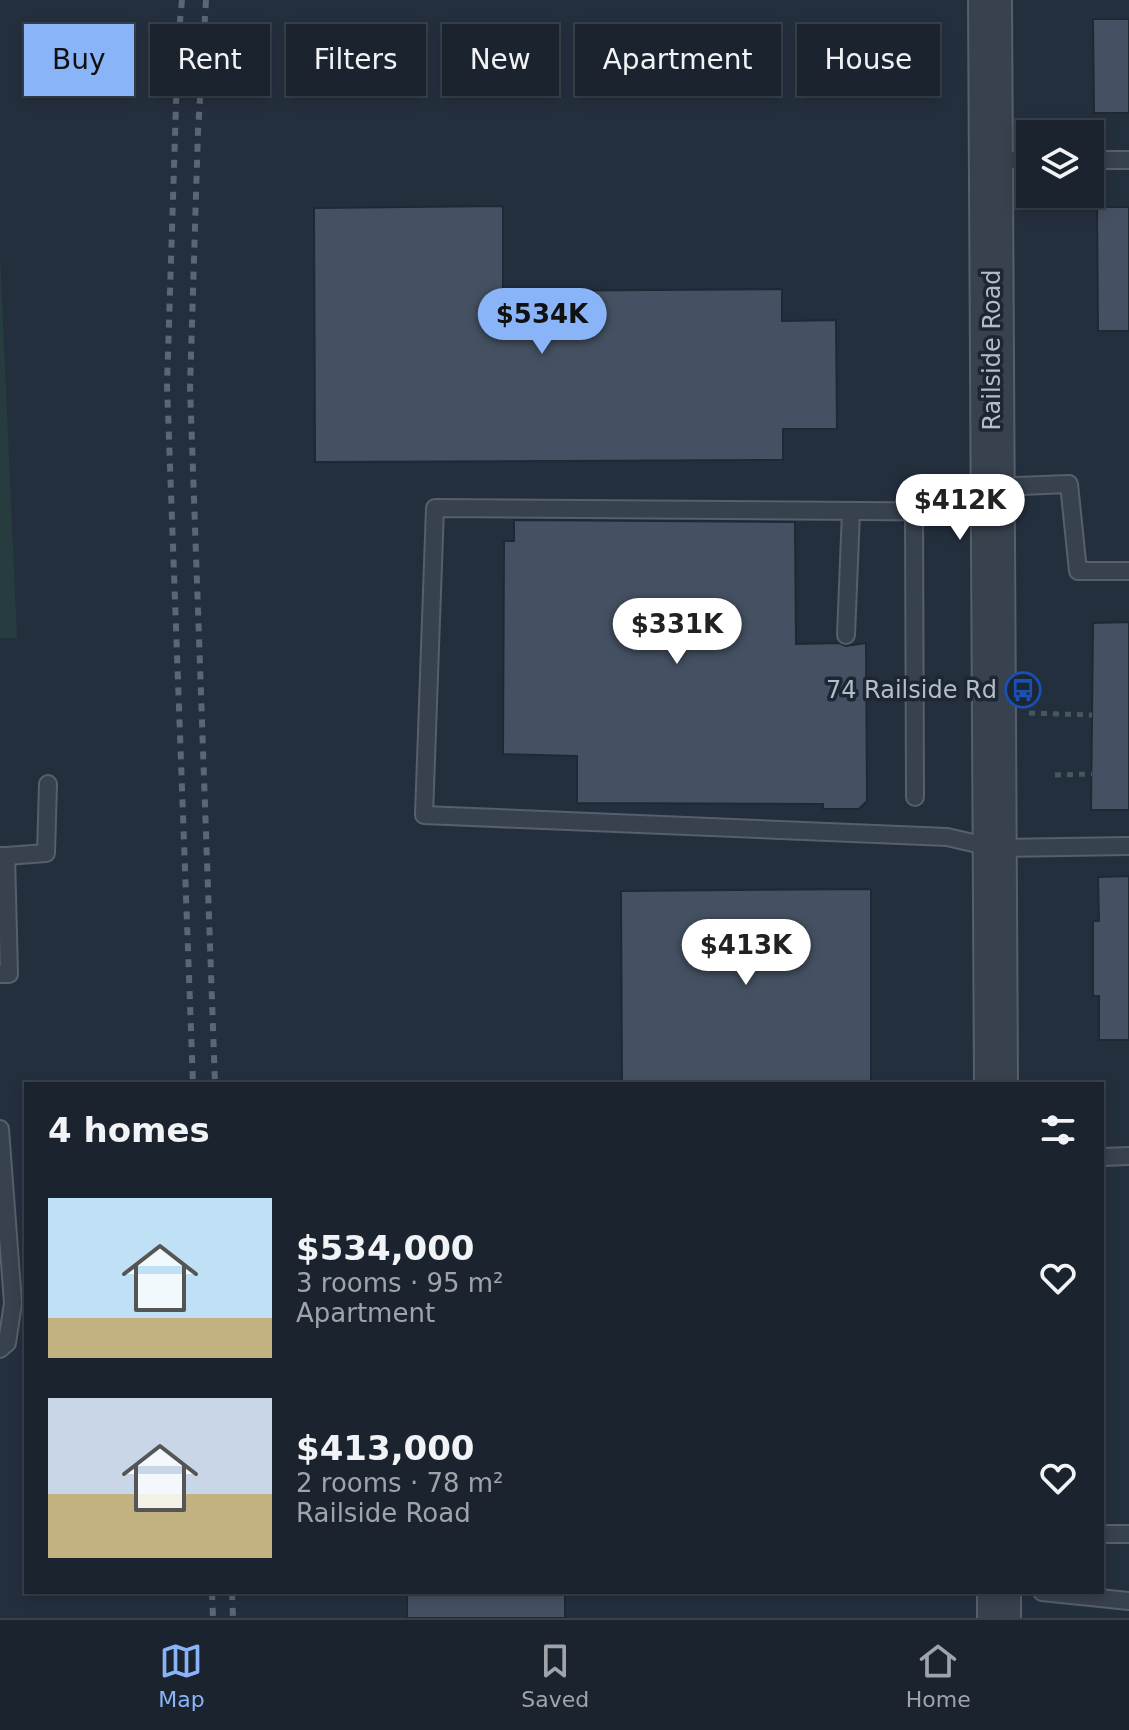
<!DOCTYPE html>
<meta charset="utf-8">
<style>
:root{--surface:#1b232e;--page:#282f3a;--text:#f1f3f6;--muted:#a0a4aa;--line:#39404a;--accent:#8ab4f8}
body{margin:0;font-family:"DejaVu Sans",sans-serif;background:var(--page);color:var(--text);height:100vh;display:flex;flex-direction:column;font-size:30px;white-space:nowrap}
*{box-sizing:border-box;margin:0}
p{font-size:26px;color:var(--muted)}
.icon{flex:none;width:44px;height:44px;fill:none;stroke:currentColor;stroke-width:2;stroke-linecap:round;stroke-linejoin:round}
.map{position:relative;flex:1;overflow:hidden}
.drawer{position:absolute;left:24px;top:1082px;width:1080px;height:512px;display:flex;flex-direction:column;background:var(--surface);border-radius:0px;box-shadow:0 4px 12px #0003,0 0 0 2px var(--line)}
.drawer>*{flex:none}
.top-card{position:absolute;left:24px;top:24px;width:1082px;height:72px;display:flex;gap:16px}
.controls{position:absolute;left:1016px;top:120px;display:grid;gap:16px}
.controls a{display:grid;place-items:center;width:88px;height:88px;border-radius:0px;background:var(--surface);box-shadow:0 4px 12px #0003,0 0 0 2px var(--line);font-size:40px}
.price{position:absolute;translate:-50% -68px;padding:0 18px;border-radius:28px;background:#fff;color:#222;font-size:26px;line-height:52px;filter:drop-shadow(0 2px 4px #0008)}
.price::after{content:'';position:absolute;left:50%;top:48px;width:24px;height:18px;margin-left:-12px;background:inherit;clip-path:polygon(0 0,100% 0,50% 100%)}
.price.active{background:var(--accent);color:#111}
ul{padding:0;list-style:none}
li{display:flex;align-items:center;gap:24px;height:200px;padding:0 24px}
li span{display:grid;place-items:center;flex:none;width:224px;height:160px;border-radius:0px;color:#555}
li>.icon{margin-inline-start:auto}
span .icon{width:96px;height:96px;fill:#fffc;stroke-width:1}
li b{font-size:34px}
h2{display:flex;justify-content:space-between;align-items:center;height:96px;padding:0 24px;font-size:34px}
.tag{padding:0 28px;border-radius:0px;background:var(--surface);box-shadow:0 4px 12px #0003,0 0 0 2px var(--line);font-size:28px;line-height:72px}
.tag.active{background:var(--accent);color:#111}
.tabs{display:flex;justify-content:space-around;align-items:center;height:112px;border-top:2px solid var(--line);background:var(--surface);font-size:22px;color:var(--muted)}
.tabs a{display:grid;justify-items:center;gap:4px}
.tabs .active{color:var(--accent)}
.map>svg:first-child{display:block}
.green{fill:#263c3f}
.building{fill:#455162;stroke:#1f2835;stroke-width:2}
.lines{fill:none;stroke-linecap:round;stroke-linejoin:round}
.service-casing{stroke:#565f6c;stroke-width:20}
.tertiary-casing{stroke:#565f6c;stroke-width:46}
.path{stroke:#44595c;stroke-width:5;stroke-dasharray:6 6;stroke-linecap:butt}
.service{stroke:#38414e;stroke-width:16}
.tertiary{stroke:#38414e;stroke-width:42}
.rail{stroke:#5a6575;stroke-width:6;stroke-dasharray:8 8;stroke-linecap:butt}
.labels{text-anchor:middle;stroke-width:7;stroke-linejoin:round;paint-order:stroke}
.street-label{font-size:24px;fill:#b4bcc9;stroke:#1d2633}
.poi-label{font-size:24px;fill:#b4bcc9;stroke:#1d2633;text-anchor:end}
</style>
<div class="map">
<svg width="1129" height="1618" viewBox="0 0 1129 1618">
<rect width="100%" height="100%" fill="#242f3e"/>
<path class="green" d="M 0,254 L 17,638 L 0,638 Z"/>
<g class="building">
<path d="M 1093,19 L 1129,19 L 1129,113 L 1094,113 Z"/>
<path d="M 503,206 L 503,291 L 782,289 L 782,321 L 836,320 L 837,429 L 783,429 L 783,460 L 315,462 L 314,208 Z"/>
<path d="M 1097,207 L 1129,207 L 1129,331 L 1098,331 Z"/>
<path d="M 514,520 L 795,522 L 796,644 L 839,643 L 846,646 L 866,643 L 867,801 L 859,809 L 823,809 L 823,804 L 577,803 L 577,756 L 503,754 L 504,541 L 514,541 Z"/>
<path d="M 1129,622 L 1129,810 L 1091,810 L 1093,623 Z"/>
<path d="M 1129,876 L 1129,1040 L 1099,1040 L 1099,996 L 1093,996 L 1093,921 L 1099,921 L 1098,877 Z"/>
<path d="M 871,889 L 871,1083 L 622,1084 L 621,891 Z"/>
<rect x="407" y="1592" width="158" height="26"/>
</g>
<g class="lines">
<defs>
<g id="service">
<path d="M 992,160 L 1030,160"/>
<path d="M 1090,160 L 1129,160"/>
<path d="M 994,487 L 1069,484 L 1078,571 L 1129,571"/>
<path d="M 914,512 L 915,797"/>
<path d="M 992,512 L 435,508 L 424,815 L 947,837 L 995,848 L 1129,846"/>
<path d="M 846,635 L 851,512"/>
<path d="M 0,856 L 6,856 L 9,974 L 0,974"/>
<path d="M 6,856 L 46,853 L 48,784"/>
<path d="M 0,1129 L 13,1303 L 7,1343 L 0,1349"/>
<path d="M 1102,1157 L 1129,1156"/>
<path d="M 1102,1534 L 1129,1534"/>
<path d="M 1042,1592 L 1129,1601"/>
</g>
<g id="tertiary">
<path d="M 990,0 L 996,1084"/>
<path d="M 999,1592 L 999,1618"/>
</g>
</defs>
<use href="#service" class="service-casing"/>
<use href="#tertiary" class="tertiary-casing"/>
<g class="path">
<path d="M 1029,713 L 1092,715"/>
<path d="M 1055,775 L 1092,774"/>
</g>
<use href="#service" class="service"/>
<use href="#tertiary" class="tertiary"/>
<g class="rail">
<path d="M 182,0 L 178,42 L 167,385 L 193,1084"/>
<path d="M 206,0 L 198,131 L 190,387 L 215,1084"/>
<path d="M 212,1592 L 213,1618"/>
<path d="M 232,1592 L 233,1618"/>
</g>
</g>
<defs>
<symbol id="bus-ring" viewBox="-11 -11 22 22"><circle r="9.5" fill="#1d2633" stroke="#1a4fb4" stroke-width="1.5"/><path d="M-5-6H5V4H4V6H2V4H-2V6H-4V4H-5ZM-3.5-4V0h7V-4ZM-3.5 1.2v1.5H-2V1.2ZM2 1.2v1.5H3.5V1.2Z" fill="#1a4fb4"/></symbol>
</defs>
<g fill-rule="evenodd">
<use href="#bus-ring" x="1003" y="670" width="40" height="40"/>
</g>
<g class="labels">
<g class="street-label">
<text transform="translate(992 350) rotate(-90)" y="8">Railside Road</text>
</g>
<g class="poi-label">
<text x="997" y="698">74 Railside Rd</text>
</g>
</g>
</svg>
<div class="controls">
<a><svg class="icon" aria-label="layers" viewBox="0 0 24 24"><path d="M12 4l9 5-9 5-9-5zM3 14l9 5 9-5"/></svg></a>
</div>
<b class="price active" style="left:542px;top:356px">$534K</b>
<b class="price" style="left:960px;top:542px">$412K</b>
<b class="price" style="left:677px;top:666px">$331K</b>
<b class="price" style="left:746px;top:987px">$413K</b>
<div class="top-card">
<a class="tag active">Buy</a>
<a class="tag">Rent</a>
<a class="tag">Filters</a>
<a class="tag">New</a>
<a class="tag">Apartment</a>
<a class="tag">House</a>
</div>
<section class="drawer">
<h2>4 homes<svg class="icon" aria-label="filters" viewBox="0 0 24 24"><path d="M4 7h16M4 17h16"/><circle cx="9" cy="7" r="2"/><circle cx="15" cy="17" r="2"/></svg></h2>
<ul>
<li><span style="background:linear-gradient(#bfe0f5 75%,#c2b280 0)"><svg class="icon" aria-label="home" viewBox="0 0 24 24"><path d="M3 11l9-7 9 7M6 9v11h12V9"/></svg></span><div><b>$534,000</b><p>3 rooms · 95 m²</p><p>Apartment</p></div><svg class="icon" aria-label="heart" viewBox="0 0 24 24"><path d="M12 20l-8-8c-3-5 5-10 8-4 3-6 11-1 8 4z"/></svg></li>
<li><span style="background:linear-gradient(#c9d6e8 60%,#c2b280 0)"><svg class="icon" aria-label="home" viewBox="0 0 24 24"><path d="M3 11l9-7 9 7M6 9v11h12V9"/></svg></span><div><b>$413,000</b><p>2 rooms · 78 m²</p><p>Railside Road</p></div><svg class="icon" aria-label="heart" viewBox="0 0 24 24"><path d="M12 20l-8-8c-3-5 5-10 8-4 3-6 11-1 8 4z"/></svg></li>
</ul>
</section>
</div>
<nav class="tabs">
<a class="active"><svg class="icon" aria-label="map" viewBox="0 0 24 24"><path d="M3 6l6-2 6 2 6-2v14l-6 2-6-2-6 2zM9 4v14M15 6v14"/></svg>Map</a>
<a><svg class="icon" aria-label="saved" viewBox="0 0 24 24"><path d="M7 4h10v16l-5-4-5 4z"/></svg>Saved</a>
<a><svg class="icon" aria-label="home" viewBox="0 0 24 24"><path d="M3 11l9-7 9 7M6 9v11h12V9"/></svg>Home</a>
</nav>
